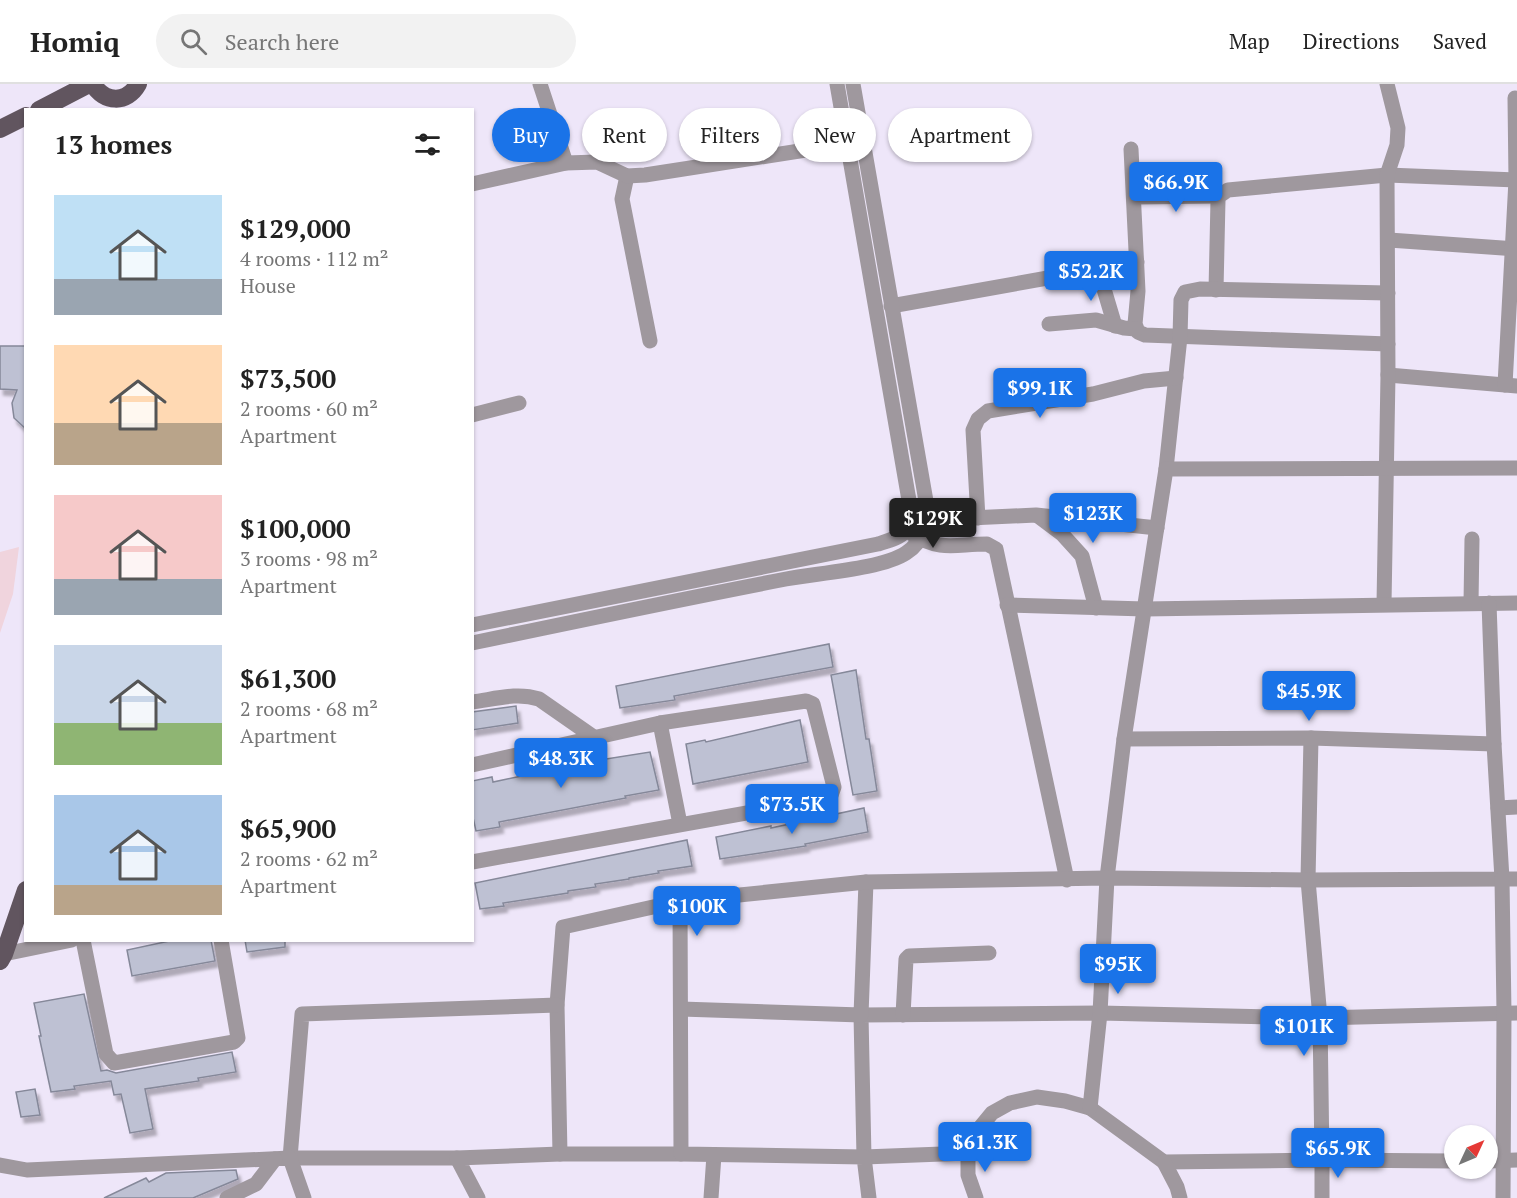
<!DOCTYPE html>
<meta charset="utf-8">
<style>
:root{--surface:#fff;--page:#f2f2f2;--text:#222;--muted:#767676;--line:#e0e0e0;--accent:#1a73e8}
body{margin:0;font-family:"PT Serif",serif;background:var(--page);color:var(--text);height:100vh;display:flex;flex-direction:column;font-size:22px;white-space:nowrap}
*{box-sizing:border-box;margin:0}
p{font-size:20px;color:var(--muted)}
.icon{flex:none;width:33px;height:33px;fill:none;stroke:currentColor;stroke-width:2;stroke-linecap:round;stroke-linejoin:round}
.map{position:relative;flex:1;overflow:hidden}
.details{position:absolute;left:24px;top:24px;width:450px;height:834px;display:flex;flex-direction:column;background:var(--surface);border-radius:0px;box-shadow:0 2px 4px #0004}
.details>*{flex:none}
.top-card{position:absolute;left:492px;top:24px;width:570px;height:54px;display:flex;gap:12px}
.needle{width:39px;rotate:46deg}
.fabs{position:absolute;left:1444px;top:1041px;display:grid;gap:12px}
.fabs a{display:grid;place-items:center;width:54px;height:54px;border-radius:50%;background:var(--surface);box-shadow:0 2px 4px #0004;font-size:30px}
.price{position:absolute;translate:-50% -51px;padding:0 14px;border-radius:6px;background:var(--accent);color:#fff;font-size:20px;line-height:39px;filter:drop-shadow(0 2px 3px #0008)}
.price::after{content:'';position:absolute;left:50%;top:36px;width:18px;height:14px;margin-left:-9px;background:inherit;clip-path:polygon(0 0,100% 0,50% 100%)}
.price.active{background:#222;color:#fff}
ul{padding:0;list-style:none}
li{display:flex;align-items:center;gap:18px;height:150px;padding:0 30px}
li span{display:grid;place-items:center;flex:none;width:168px;height:120px;border-radius:0px;color:#555}
li>.icon{margin-inline-start:auto}
span .icon{width:72px;height:72px;fill:#fffc;stroke-width:1}
li b{font-size:26px}
h2{display:flex;justify-content:space-between;align-items:center;height:72px;padding:0 30px;font-size:26px}
.chip{padding:0 21px;border-radius:27px;background:var(--surface);box-shadow:0 2px 4px #0004;font-size:21px;line-height:54px}
.chip.active{background:var(--accent);color:#fff}
header{display:flex;align-items:center;gap:36px;box-sizing:border-box;height:84px;padding:0 30px;background:var(--surface);border-bottom:2px solid var(--line)}
header strong{font-size:28px}
nav{display:flex;gap:33px;margin-inline-start:auto;font-size:21px}
.search{width:420px;height:54px;background:var(--page);display:flex;align-items:center;gap:15px;box-sizing:border-box;padding:0 21px;border-radius:33px;color:var(--muted);font-size:22px}
.map>svg:first-child{display:block}
.green{fill:#f0d4dd}
.building{fill:#bec1d3;stroke:#858899;stroke-width:1.5;filter:url(#shadow)}
.lines{fill:none;stroke-linecap:round;stroke-linejoin:round}
.minor{stroke:#9f989e;stroke-width:15}
.major{stroke:#61555f;stroke-width:18}
</style>
<header>
<strong>Homiq</strong>
<div class="search"><svg class="icon" aria-label="search" viewBox="0 0 24 24"><circle cx="10" cy="10" r="6"/><path d="M15 15l6 6"/></svg>Search here</div>
<nav><a>Map</a><a>Directions</a><a>Saved</a></nav>
</header>
<div class="map">
<svg width="1517" height="1114" viewBox="0 0 1517 1114">
<defs>
<filter id="shadow"><feDropShadow dx="3.5" dy="6" stdDeviation="1.5" flood-color="#0004"/></filter>
</defs>
<rect width="100%" height="100%" fill="#eee6f9"/>
<path class="green" d="M 19,463 L 13,510 L 0,549 L 0,468 Z"/>
<g class="building">
<path d="M 0,262 L 26,262 L 26,345 L 14,334 L 12,319 L 17,306 L 0,305 Z"/>
<path d="M 829,560 L 833,583 L 674,612 L 675,616 L 620,624 L 616,602 Z"/>
<path d="M 856,586 L 866,655 L 869,655 L 877,707 L 853,711 L 831,591 Z"/>
<path d="M 516,622 L 518,639 L 472,646 L 472,628 Z"/>
<path d="M 800,636 L 808,678 L 693,700 L 686,660 L 705,656 L 706,658 Z"/>
<path d="M 650,668 L 659,706 L 625,712 L 626,714 L 499,738 L 500,743 L 476,747 L 472,729 L 472,697 L 492,693 L 493,698 L 587,678 Z"/>
<path d="M 864,724 L 868,748 L 805,760 L 806,762 L 720,775 L 716,753 L 771,742 L 771,744 Z"/>
<path d="M 687,756 L 692,782 L 658,787 L 659,789 L 629,794 L 629,795 L 595,800 L 596,803 L 568,807 L 568,809 L 503,819 L 504,822 L 480,825 L 475,799 Z"/>
<path d="M 174,856 L 211,856 L 215,877 L 132,892 L 127,866 Z"/>
<path d="M 245,856 L 285,856 L 285,863 L 247,868 Z"/>
<path d="M 84,910 L 101,987 L 107,986 L 116,989 L 232,968 L 236,988 L 198,994 L 199,997 L 145,1005 L 153,1045 L 130,1049 L 121,1010 L 114,1011 L 111,997 L 74,1002 L 75,1005 L 51,1008 L 39,952 L 41,952 L 34,919 Z"/>
<path d="M 35,1005 L 40,1031 L 21,1033 L 16,1008 Z"/>
<path d="M 236,1086 L 238,1095 L 193,1114 L 104,1114 L 146,1094 L 149,1098 L 166,1089 Z"/>
</g>
<g class="lines">
<g class="minor">
<path d="M 540,0 L 566,79"/>
<path d="M 1131,65 L 1138,207 L 1135,240 L 1138,248 L 1145,251 L 1388,260"/>
<path d="M 627,92 L 622,115 L 650,257"/>
<path d="M 472,100 L 566,79 L 597,78 L 627,92 L 645,91 L 857,58"/>
<path d="M 1134,113 L 1219,112"/>
<path d="M 1389,156 L 1517,165"/>
<path d="M 1098,185 L 1115,242"/>
<path d="M 1216,206 L 1218,116 L 1219,112 L 1228,106 L 1387,91 L 1517,96"/>
<path d="M 891,222 L 1137,178"/>
<path d="M 1049,240 L 1096,236 L 1124,244 L 1136,245"/>
<path d="M 1388,291 L 1517,302"/>
<path d="M 1505,301 L 1516,96 L 1515,14"/>
<path d="M 472,331 L 519,319"/>
<path d="M 1166,385 L 1180,253 L 1181,216 L 1185,208 L 1200,205 L 1388,209"/>
<path d="M 1038,432 L 1062,450 L 1082,472 L 1096,524"/>
<path d="M 978,434 L 973,346 L 978,335 L 988,327 L 1093,310 L 1144,297 L 1176,294"/>
<path d="M 927,436 L 1036,431 L 1157,444"/>
<path d="M 912,450 C 942,468 955,460 987,460 L 996,465 L 1067,796"/>
<path d="M 1471,519 L 1472,455"/>
<path d="M 1384,520 L 1388,291 L 1387,91 L 1397,61 L 1398,44 L 1387,0"/>
<path d="M 1007,521 L 1145,525 L 1517,519"/>
<path d="M 472,541 L 878,460 C 903,452 911,451 910,422 L 837,0"/>
<path d="M 472,559 C 577,537 682,515 786,495 C 817,489 882,485 906,469 C 926,456 927,438 926,417 L 853,0"/>
<path d="M 472,618 C 495,615 517,608 539,615 L 595,654"/>
<path d="M 660,639 L 680,740"/>
<path d="M 1311,654 L 1308,796 L 1320,934 L 1100,929 L 861,931 L 864,1073 L 968,1069 L 978,1046 L 992,1029 L 1010,1019 L 1037,1013 L 1065,1017 L 1090,1024 L 1164,1078 L 1322,1076 L 1322,1114"/>
<path d="M 1124,655 L 1311,654 L 1494,660"/>
<path d="M 472,681 L 660,639 L 806,617 L 813,620 L 834,703 L 830,714 L 472,778"/>
<path d="M 1498,724 L 1517,723"/>
<path d="M 83,856 L 106,970 L 114,979 L 234,958 L 238,954 L 221,856"/>
<path d="M 4,870 L 72,856"/>
<path d="M 681,925 L 861,931 L 866,798"/>
<path d="M 903,931 L 906,875 L 909,872 L 989,869"/>
<path d="M 1090,1024 L 1100,929 L 1107,794 L 1124,655 L 1166,385 L 1517,384"/>
<path d="M 968,1069 L 968,1091 L 976,1114"/>
<path d="M 560,1070 L 557,921 L 563,843 L 680,817"/>
<path d="M 457,1074 L 290,1074 L 302,930 L 557,921"/>
<path d="M 1455,1077 L 1322,1076 L 1320,934 L 1517,929"/>
<path d="M 1488,1077 L 1517,1076"/>
<path d="M 1164,1078 L 1177,1103 L 1180,1114"/>
<path d="M 0,1081 L 27,1086 L 290,1074 L 304,1114"/>
<path d="M 227,1114 L 256,1100 L 275,1075"/>
<path d="M 478,1114 L 457,1074 L 560,1070 L 681,1070"/>
<path d="M 711,1114 L 714,1071"/>
<path d="M 869,1114 L 864,1073 L 681,1070 L 680,817 L 866,798 L 1107,794 L 1308,796 L 1502,795 L 1494,660 L 1489,519"/>
<path d="M 1503,1114 L 1504,929 L 1502,795 L 1517,795"/>
</g>
<g class="major">
<path d="M 93,0 C 104,19 127,20 138,0"/>
<path d="M 39,26 L 89,0"/>
<path d="M 0,45 L 26,32"/>
<path d="M 0,877 L 4,870 L 26,806"/>
</g>
</g>
</svg>
<div class="fabs">
<a><svg class="needle" viewBox="-14 -14 28 28"><path d="M0-13l5 13h-10z" fill="#e53935"/><path d="M0 13l5-13h-10z" fill="#767676"/></svg></a>
</div>
<b class="price" style="left:1176px;top:129px">$66.9K</b>
<b class="price" style="left:1091px;top:218px">$52.2K</b>
<b class="price" style="left:1040px;top:335px">$99.1K</b>
<b class="price" style="left:1093px;top:460px">$123K</b>
<b class="price active" style="left:933px;top:465px">$129K</b>
<b class="price" style="left:1309px;top:638px">$45.9K</b>
<b class="price" style="left:561px;top:705px">$48.3K</b>
<b class="price" style="left:792px;top:751px">$73.5K</b>
<b class="price" style="left:697px;top:853px">$100K</b>
<b class="price" style="left:1118px;top:911px">$95K</b>
<b class="price" style="left:1304px;top:973px">$101K</b>
<b class="price" style="left:985px;top:1089px">$61.3K</b>
<b class="price" style="left:1338px;top:1095px">$65.9K</b>
<div class="top-card">
<a class="chip active">Buy</a>
<a class="chip">Rent</a>
<a class="chip">Filters</a>
<a class="chip">New</a>
<a class="chip">Apartment</a>
</div>
<section class="details">
<h2>13 homes<svg class="icon" aria-label="filters" viewBox="0 0 24 24"><path d="M4 7h16M4 17h16"/><circle cx="9" cy="7" r="2"/><circle cx="15" cy="17" r="2"/></svg></h2>
<ul>
<li><span style="background:linear-gradient(#bfe0f5 70%,#9aa5b1 0)"><svg class="icon" aria-label="home" viewBox="0 0 24 24"><path d="M3 11l9-7 9 7M6 9v11h12V9"/></svg></span><div><b>$129,000</b><p>4 rooms · 112 m²</p><p>House</p></div></li>
<li><span style="background:linear-gradient(#ffd9b3 65%,#b9a48a 0)"><svg class="icon" aria-label="home" viewBox="0 0 24 24"><path d="M3 11l9-7 9 7M6 9v11h12V9"/></svg></span><div><b>$73,500</b><p>2 rooms · 60 m²</p><p>Apartment</p></div></li>
<li><span style="background:linear-gradient(#f6c9c9 70%,#9aa5b1 0)"><svg class="icon" aria-label="home" viewBox="0 0 24 24"><path d="M3 11l9-7 9 7M6 9v11h12V9"/></svg></span><div><b>$100,000</b><p>3 rooms · 98 m²</p><p>Apartment</p></div></li>
<li><span style="background:linear-gradient(#c9d6e8 65%,#8fb573 0)"><svg class="icon" aria-label="home" viewBox="0 0 24 24"><path d="M3 11l9-7 9 7M6 9v11h12V9"/></svg></span><div><b>$61,300</b><p>2 rooms · 68 m²</p><p>Apartment</p></div></li>
<li><span style="background:linear-gradient(#a9c7e8 75%,#b9a48a 0)"><svg class="icon" aria-label="home" viewBox="0 0 24 24"><path d="M3 11l9-7 9 7M6 9v11h12V9"/></svg></span><div><b>$65,900</b><p>2 rooms · 62 m²</p><p>Apartment</p></div></li>
</ul>
</section>
</div>
